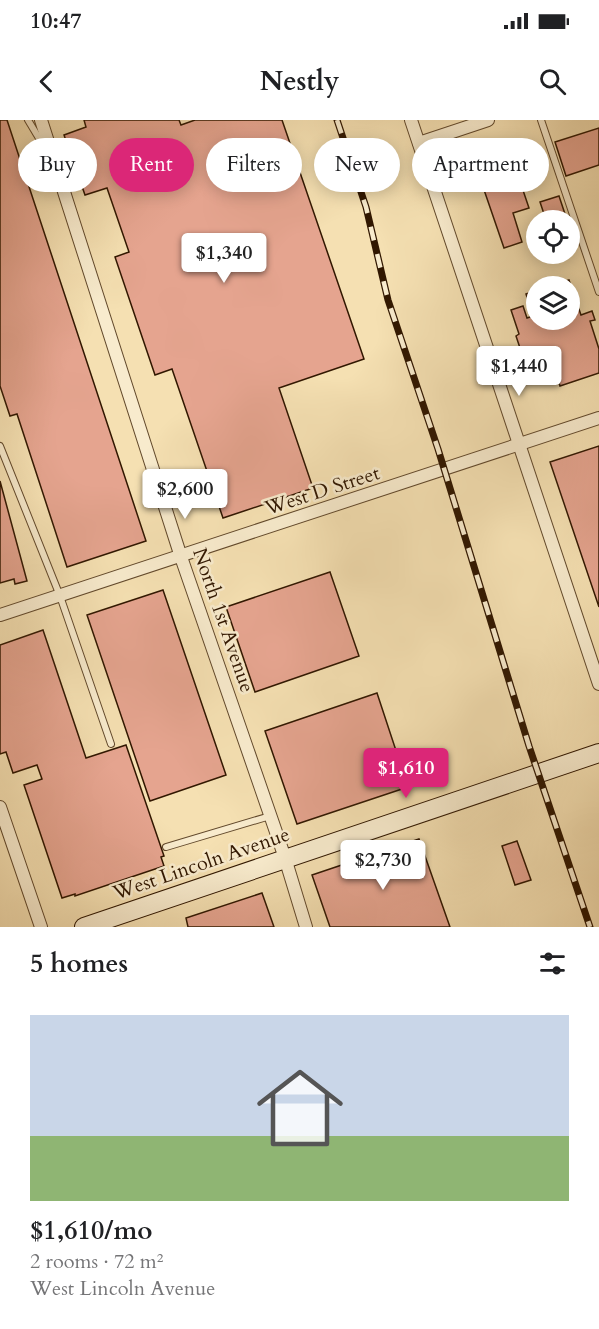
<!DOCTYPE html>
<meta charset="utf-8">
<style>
:root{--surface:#fff;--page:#f2f2f2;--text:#202124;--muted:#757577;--accent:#db2777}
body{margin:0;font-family:Cardo,serif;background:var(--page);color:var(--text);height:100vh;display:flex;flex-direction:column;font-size:22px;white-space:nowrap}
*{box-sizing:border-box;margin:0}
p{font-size:20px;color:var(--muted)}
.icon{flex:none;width:33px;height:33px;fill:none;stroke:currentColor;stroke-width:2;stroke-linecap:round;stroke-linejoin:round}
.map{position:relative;height:807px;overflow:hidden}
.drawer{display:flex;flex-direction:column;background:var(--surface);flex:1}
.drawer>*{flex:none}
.hud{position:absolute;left:18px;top:18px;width:564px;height:54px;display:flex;gap:12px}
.tools{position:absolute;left:526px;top:90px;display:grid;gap:12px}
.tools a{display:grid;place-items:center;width:54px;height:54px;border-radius:50%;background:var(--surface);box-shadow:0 3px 15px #0003;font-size:30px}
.price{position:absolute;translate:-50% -51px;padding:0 14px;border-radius:6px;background:#fff;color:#222;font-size:20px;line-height:39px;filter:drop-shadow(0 2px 3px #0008)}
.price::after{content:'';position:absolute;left:50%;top:36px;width:18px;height:14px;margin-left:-9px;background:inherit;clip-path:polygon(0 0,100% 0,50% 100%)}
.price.active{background:var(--accent);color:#fff}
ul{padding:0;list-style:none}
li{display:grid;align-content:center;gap:12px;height:318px;padding:0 30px}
li span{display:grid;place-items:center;height:186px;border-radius:0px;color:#555}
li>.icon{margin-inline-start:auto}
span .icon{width:108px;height:108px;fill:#fffc;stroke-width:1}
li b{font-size:26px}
h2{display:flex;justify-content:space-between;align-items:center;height:72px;padding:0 30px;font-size:26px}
.chip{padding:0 21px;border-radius:27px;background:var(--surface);box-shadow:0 3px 15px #0003;font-size:21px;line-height:54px}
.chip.active{background:var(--accent);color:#fff}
.status{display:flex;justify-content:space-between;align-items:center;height:42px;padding:0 30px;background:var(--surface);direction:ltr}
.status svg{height:16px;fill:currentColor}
header{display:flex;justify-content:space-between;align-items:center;height:78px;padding:0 30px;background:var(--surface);font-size:27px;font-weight:800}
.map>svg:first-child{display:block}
.building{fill:#e5a48f;stroke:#311700;stroke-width:1.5}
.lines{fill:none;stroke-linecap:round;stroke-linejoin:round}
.lane-casing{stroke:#62492c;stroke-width:8}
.street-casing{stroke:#62492c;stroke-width:14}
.secondary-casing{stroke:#311700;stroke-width:20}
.lane{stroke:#f8ebcd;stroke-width:6}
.street{stroke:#f8ebcd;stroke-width:12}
.secondary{stroke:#f8ebcd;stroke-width:18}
.rail-casing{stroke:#311700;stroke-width:7}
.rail{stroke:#f8ebcd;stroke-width:4.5;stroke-dasharray:14;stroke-linecap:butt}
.labels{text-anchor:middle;stroke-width:5;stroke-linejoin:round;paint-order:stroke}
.street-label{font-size:20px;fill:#311700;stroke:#f8ebcd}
</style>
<div class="status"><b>10:47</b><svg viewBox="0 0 49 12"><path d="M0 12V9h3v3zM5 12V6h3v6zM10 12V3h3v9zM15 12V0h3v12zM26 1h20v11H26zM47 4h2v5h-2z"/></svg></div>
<header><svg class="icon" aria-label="back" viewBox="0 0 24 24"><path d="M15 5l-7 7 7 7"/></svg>Nestly<svg class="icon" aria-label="search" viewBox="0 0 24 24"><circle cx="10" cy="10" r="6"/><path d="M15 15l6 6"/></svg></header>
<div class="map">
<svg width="599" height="807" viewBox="0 0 599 807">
<rect width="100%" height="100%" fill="#f5e0b2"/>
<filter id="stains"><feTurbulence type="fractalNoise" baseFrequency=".00333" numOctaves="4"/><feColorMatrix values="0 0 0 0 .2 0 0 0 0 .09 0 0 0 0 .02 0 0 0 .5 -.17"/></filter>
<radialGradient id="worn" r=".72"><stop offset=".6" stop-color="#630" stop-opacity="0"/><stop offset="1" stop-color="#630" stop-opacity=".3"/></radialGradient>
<g class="building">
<path d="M 0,0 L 7,0 L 146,421 L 67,447 L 17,294 L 10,296 L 0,266 Z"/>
<path d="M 84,0 L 179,0 L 181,5 L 195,0 L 282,0 L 364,239 L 279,268 L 313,368 L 223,398 L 172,249 L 155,255 L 115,137 L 129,132 L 107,68 L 85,75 L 64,15 L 86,7 Z"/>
<path d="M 599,8 L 599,45 L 566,56 L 555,22 Z"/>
<path d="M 506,20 L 529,88 L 513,93 L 522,122 L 504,128 L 471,32 Z"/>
<path d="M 559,76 L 567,100 L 546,100 L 540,82 Z"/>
<path d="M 569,160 L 581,195 L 592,191 L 595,200 L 590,201 L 599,229 L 599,253 L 560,266 L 557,255 L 536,262 L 532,250 L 528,252 L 516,216 L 519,214 L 511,190 L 523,186 L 527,198 L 533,196 L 526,174 L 537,170 L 537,200 L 570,200 L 570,166 L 549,166 Z"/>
<path d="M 599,326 L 599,487 L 550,342 Z"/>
<path d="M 0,361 L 27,461 L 15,464 L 14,459 L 0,463 Z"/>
<path d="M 330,452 L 359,536 L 255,572 L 226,487 Z"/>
<path d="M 163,470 L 226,655 L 150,681 L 87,495 Z"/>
<path d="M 43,510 L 86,638 L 126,625 L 164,736 L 161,737 L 164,746 L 75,776 L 75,774 L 62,778 L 24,665 L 42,659 L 37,645 L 13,653 L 6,632 L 0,634 L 0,525 Z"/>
<path d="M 377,573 L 408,667 L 297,704 L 265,611 Z"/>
<path d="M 419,719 L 450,807 L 330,807 L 312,755 Z"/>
<path d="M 517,721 L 531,760 L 515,765 L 502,726 Z"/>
<path d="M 262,773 L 274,807 L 188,807 L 186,798 Z"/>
</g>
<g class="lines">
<defs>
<g id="lane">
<path d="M 28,0 L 46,30"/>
<path d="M 541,0 L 599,172"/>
<path d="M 0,326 L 60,476 L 111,624"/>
<path d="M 166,727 L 270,696"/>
</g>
<g id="street">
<path d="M 41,0 L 181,437 L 285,738 L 306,807"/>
<path d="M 411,0 L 599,564"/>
<path d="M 419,23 L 488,0"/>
<path d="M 0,495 L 599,298"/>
<path d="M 0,687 L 41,807"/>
</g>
<path id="secondary" d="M 84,807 L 599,633"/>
</defs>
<use href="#lane" class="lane-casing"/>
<use href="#street" class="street-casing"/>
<use href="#secondary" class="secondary-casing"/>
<use href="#lane" class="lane"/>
<use href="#street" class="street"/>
<use href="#secondary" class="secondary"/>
<defs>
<path id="rail" d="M 337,0 L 366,87 L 388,180 L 438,329 L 529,626 L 590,807"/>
</defs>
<use href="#rail" class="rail-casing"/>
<use href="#rail" class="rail"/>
</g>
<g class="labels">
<g class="street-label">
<text transform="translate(322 370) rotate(-18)" y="7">West D Street</text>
<text transform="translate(224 500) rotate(71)" y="7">North 1st Avenue</text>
<text transform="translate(201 743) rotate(-19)" y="7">West Lincoln Avenue</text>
</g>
</g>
<rect width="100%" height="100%" filter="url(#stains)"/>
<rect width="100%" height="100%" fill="url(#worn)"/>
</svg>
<div class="tools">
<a><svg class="icon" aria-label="locate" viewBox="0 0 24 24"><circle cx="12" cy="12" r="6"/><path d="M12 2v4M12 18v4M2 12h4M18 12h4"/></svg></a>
<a><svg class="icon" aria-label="layers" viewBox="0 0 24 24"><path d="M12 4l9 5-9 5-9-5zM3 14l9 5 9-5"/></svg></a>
</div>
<b class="price" style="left:224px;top:164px">$1,340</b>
<b class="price" style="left:519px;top:277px">$1,440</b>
<b class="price" style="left:185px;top:400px">$2,600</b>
<b class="price active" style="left:406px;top:679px">$1,610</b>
<b class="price" style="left:383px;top:771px">$2,730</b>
<div class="hud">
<a class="chip">Buy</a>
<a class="chip active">Rent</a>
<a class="chip">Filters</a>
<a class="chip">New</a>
<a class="chip">Apartment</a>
</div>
</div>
<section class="drawer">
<h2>5 homes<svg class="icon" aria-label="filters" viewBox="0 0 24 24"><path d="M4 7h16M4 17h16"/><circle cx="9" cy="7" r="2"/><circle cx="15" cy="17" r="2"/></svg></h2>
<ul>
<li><span style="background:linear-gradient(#c9d6e8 65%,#8fb573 0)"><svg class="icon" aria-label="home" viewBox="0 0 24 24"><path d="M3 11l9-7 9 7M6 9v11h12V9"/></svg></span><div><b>$1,610/mo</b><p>2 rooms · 72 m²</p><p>West Lincoln Avenue</p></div></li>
</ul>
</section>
